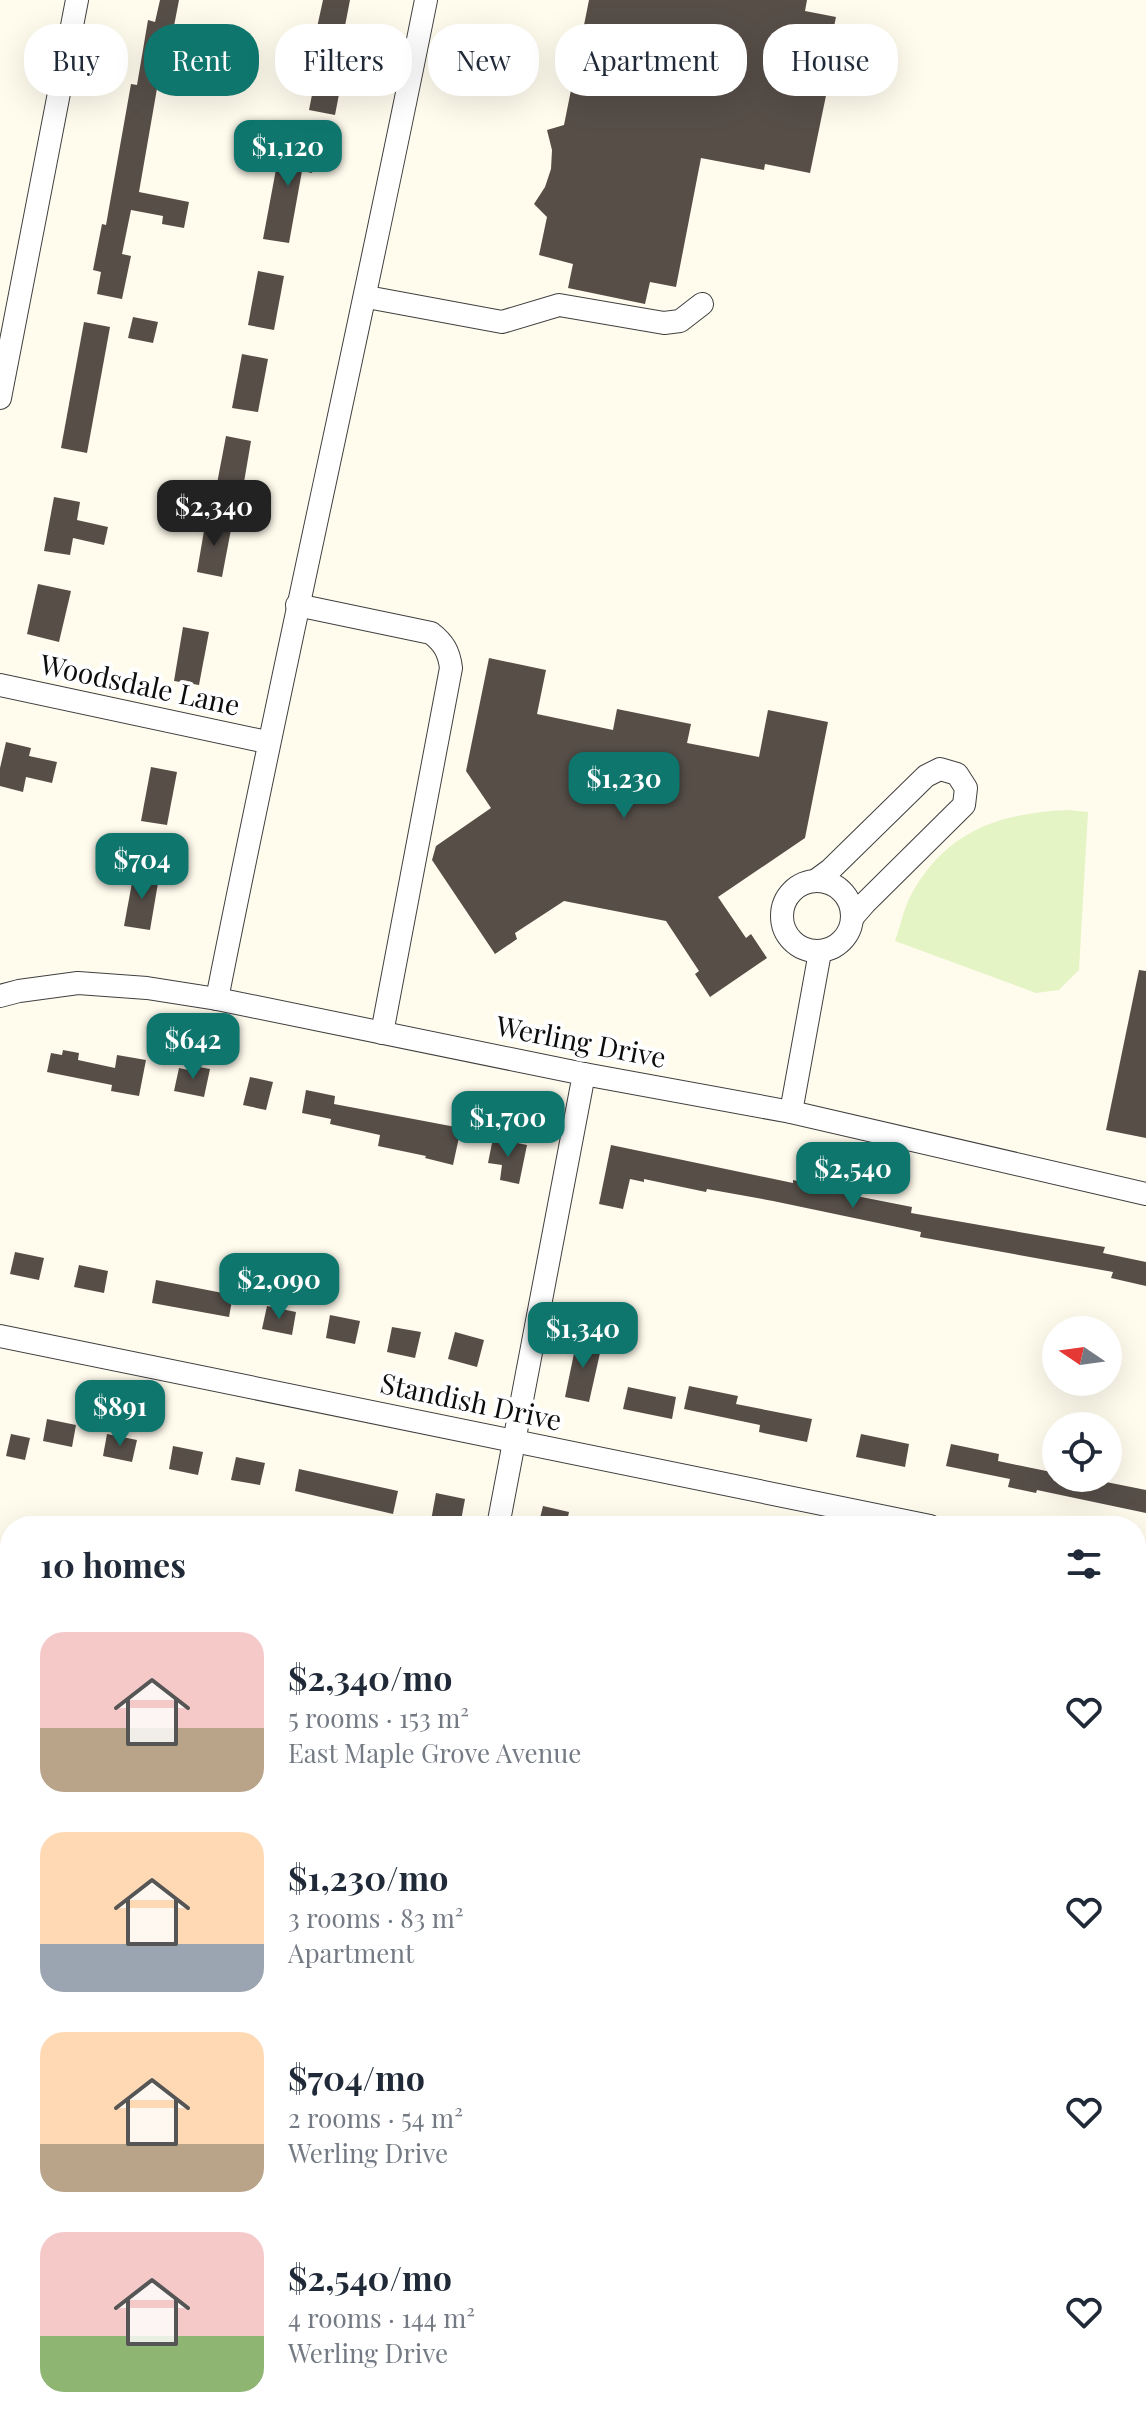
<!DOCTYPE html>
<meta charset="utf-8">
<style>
:root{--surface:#fff;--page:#f2f2f3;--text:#1f2937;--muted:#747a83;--accent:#0f766e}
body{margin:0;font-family:"Playfair Display",serif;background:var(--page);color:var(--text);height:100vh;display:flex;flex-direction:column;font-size:30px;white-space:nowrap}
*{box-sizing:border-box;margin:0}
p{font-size:26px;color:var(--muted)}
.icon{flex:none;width:44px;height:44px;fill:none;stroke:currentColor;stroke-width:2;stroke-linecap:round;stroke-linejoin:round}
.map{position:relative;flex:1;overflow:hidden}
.sheet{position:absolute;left:0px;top:1516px;width:1146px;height:912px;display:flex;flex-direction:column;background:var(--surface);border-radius:32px 32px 0 0;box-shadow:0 8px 32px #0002}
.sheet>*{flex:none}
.hud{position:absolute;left:24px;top:24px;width:1098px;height:72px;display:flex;gap:16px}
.needle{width:52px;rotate:283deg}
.buttons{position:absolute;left:1042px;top:1316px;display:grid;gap:16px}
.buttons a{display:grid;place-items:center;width:80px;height:80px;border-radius:50%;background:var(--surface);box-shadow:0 8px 32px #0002;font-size:40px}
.price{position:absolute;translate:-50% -68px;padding:0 18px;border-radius:16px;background:var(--accent);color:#fff;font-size:26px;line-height:52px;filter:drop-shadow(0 2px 4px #0008)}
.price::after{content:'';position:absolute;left:50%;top:48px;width:24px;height:18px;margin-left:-12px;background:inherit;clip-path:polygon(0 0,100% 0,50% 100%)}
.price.selected{background:#222;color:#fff}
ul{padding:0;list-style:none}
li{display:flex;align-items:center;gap:24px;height:200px;padding:0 40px}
li span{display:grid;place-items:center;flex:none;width:224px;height:160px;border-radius:24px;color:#555}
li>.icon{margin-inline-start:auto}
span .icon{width:96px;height:96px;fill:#fffc;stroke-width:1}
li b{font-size:34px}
h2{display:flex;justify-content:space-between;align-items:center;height:96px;padding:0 40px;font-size:34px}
.tag{padding:0 28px;border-radius:32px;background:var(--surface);box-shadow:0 8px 32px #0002;font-size:28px;line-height:72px}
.tag.selected{background:var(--accent);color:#fff}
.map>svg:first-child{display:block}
.pitch{fill:#e5f4c5}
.building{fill:#574e48}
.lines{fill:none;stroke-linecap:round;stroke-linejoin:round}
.minor-casing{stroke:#404040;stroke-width:24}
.minor{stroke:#fff;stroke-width:22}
.labels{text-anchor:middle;stroke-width:8;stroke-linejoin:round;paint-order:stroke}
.street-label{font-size:28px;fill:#0d0d0d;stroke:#fff}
</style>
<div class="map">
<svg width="1146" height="2428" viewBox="0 0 1146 2428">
<rect width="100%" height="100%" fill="#fffbed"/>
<path class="pitch" d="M 1068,810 L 1088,812 L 1079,970 L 1059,990 L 1036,993 L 895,941 C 900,927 903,912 909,899 C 943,832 998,813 1068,810 Z"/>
<g class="building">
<path d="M 160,0 L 179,0 L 164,78 L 159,77 L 139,192 L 189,202 L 184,228 L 162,224 L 163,216 L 131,210 L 122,254 L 131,256 L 122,299 L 97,294 L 101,272 L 93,270 L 102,224 L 106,225 L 131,84 L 137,85 L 148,20 L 155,22 Z"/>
<path d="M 323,0 L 350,0 L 339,57 L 346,58 L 335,115 L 309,110 L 324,34 L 316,32 Z"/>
<path d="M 589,0 L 807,0 L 805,11 L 836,17 L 829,51 L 835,52 L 810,173 L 765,164 L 764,170 L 701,158 L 676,287 L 650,282 L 645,304 L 568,288 L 573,264 L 539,255 L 547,217 L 534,204 L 545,187 L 551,169 L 552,150 L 547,130 L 564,125 Z"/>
<path d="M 298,139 L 320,144 L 312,173 L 302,171 L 289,243 L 263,239 L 277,164 L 273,163 L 277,146 L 295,151 Z"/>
<path d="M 258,271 L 284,276 L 274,330 L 248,325 Z"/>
<path d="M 133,317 L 158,322 L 153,343 L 128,338 Z"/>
<path d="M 84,322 L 110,327 L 87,453 L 61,448 Z"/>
<path d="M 242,354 L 268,359 L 258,412 L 232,408 Z"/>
<path d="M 226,436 L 251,441 L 242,494 L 216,489 Z"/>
<path d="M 54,497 L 80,502 L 77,520 L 108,527 L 104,545 L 73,538 L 70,555 L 44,551 Z"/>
<path d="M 206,519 L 232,524 L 222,577 L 197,572 Z"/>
<path d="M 38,584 L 71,591 L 59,642 L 27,634 Z"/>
<path d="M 183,627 L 209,632 L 199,685 L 174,681 Z"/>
<path d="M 489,658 L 546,670 L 537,714 L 613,730 L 617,709 L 691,724 L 687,743 L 759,757 L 768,710 L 828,722 L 805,838 L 718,897 L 746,938 L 751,934 L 767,958 L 710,997 L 695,974 L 699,971 L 666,921 L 564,901 L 515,933 L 517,939 L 495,954 L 432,860 L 436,846 L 491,808 L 466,771 Z"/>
<path d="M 6,742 L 31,748 L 29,756 L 57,762 L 52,783 L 26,777 L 23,792 L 0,786 L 0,768 Z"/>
<path d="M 151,767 L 177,772 L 167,825 L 141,821 Z"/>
<path d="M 134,872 L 159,877 L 150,930 L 124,926 Z"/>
<path d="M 1139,970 L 1146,971 L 1146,1138 L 1106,1130 Z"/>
<path d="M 63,1050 L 79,1053 L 78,1060 L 115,1068 L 117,1055 L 146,1060 L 139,1096 L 111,1091 L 112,1085 L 47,1072 L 51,1053 L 62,1055 Z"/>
<path d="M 194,1066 L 210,1069 L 204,1097 L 174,1091 L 179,1068 L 193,1071 Z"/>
<path d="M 250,1077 L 273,1082 L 266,1110 L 243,1105 Z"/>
<path d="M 306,1090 L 335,1096 L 334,1104 L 461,1128 L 453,1165 L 425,1158 L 426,1156 L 378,1146 L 380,1135 L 330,1124 L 331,1119 L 302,1113 Z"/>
<path d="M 493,1138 L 527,1145 L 519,1184 L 500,1180 L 502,1165 L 488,1163 Z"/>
<path d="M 611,1145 L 793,1183 L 793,1180 L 846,1191 L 846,1194 L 912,1207 L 911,1213 L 1105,1247 L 1103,1253 L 1146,1262 L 1146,1286 L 1111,1278 L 1113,1272 L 920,1237 L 921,1232 L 773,1201 L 707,1189 L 706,1192 L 644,1179 L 644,1182 L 630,1179 L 623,1209 L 599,1204 Z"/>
<path d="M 15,1252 L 44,1258 L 39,1280 L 10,1274 Z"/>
<path d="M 79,1265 L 108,1271 L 104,1293 L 74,1287 Z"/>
<path d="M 156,1280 L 233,1295 L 229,1317 L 152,1303 Z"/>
<path d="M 267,1306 L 296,1312 L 292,1335 L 262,1329 Z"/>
<path d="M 330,1315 L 360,1321 L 355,1344 L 326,1338 Z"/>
<path d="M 392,1327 L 421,1332 L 415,1358 L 387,1352 Z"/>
<path d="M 455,1332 L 484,1340 L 477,1367 L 448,1359 Z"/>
<path d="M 577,1339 L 602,1344 L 589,1402 L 565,1397 Z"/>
<path d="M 689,1386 L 738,1396 L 736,1404 L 812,1419 L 807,1442 L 759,1432 L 760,1425 L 684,1409 Z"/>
<path d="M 628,1387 L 676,1397 L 672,1419 L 623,1409 Z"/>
<path d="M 47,1419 L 76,1425 L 72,1447 L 43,1441 Z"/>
<path d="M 11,1434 L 30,1438 L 25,1460 L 6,1456 Z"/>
<path d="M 107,1434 L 137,1440 L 132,1462 L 103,1456 Z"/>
<path d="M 861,1434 L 909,1444 L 905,1467 L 856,1457 Z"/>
<path d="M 951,1444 L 999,1454 L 998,1461 L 1056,1473 L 1056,1478 L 1086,1478 L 1146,1490 L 1146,1513 L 1037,1490 L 1036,1493 L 1008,1487 L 1010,1479 L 946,1466 Z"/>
<path d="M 173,1446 L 203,1452 L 198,1475 L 169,1469 Z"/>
<path d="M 236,1457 L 265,1463 L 260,1485 L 231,1480 Z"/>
<path d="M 299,1469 L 398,1491 L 393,1514 L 295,1491 Z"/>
<path d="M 436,1493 L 465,1499 L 460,1526 L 430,1526 Z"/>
<path d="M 543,1506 L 569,1512 L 566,1526 L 538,1526 Z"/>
</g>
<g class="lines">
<defs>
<g id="minor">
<path d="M 367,297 L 502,322 L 559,305 L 664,323 L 680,321 L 702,304"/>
<path d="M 0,398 L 77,0"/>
<path d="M 297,605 L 431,633 C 444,643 449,652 451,668 L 382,1033"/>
<path d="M 0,685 L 267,742"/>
<path d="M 815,881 L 830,870 L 926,776 L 940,769 L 957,774 L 966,788 L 964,805 L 865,903 L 852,918"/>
<circle cx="817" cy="916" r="35"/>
<path d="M 0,996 L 19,991 L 78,983 L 147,988 L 217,999 L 584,1074 L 791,1112 L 1146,1194"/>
<path d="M 217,999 C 283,665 359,334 426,0"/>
<path d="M 791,1112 L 820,952"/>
<path d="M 0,1336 L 930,1526"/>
<path d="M 498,1526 L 584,1074"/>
<path d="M 1136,1568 L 1146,1570"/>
<path d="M 0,1824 L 10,1826"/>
<path d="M 1136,1980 L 1146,1929"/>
<path d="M 1136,2058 L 1146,2060"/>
<path d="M 0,2255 L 10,2257"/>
<path d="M 324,2428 L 326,2418"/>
<path d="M 1051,2428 L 1053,2418"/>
</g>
</defs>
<use href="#minor" class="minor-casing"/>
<use href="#minor" class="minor"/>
</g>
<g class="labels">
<g class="street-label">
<text transform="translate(140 685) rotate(12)" y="10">Woodsdale Lane</text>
<text transform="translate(581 1042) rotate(11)" y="10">Werling Drive</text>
<text transform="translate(471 1402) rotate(12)" y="10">Standish Drive</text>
</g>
</g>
</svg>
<div class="buttons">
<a><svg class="needle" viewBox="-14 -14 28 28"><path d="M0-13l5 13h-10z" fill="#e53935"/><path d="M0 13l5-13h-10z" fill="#747a83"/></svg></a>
<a><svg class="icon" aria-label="locate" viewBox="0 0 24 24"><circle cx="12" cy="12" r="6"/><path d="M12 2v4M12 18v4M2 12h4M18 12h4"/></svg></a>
</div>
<b class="price" style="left:288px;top:188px">$1,120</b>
<b class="price selected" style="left:214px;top:548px">$2,340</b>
<b class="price" style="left:624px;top:820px">$1,230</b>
<b class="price" style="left:142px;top:901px">$704</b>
<b class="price" style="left:193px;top:1081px">$642</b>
<b class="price" style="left:508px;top:1159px">$1,700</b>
<b class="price" style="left:853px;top:1210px">$2,540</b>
<b class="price" style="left:279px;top:1321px">$2,090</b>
<b class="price" style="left:583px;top:1370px">$1,340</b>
<b class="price" style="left:120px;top:1448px">$891</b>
<div class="hud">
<a class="tag">Buy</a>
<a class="tag selected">Rent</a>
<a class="tag">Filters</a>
<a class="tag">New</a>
<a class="tag">Apartment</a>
<a class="tag">House</a>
</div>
<section class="sheet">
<h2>10 homes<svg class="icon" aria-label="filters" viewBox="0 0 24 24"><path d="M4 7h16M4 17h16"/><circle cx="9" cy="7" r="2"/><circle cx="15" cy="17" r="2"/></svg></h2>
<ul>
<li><span style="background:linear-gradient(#f6c9c9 60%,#b9a48a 0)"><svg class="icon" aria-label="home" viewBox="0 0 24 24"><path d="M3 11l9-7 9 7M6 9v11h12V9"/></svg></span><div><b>$2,340/mo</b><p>5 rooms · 153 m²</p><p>East Maple Grove Avenue</p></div><svg class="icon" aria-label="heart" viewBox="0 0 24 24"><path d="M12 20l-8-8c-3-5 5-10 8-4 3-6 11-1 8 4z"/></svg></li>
<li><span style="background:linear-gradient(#ffd9b3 70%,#9aa5b1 0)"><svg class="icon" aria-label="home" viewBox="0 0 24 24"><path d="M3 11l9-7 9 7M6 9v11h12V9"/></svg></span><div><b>$1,230/mo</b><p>3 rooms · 83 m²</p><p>Apartment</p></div><svg class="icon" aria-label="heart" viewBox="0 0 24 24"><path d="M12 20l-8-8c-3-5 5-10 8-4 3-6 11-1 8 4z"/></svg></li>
<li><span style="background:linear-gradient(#ffd9b3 70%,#b9a48a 0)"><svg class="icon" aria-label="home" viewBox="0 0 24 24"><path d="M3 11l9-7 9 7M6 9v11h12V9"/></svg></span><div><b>$704/mo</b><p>2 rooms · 54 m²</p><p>Werling Drive</p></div><svg class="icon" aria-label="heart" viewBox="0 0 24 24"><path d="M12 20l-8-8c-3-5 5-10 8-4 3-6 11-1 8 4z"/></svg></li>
<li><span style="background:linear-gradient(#f6c9c9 65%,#8fb573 0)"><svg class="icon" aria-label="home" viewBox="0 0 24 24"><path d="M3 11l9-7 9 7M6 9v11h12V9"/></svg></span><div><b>$2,540/mo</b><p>4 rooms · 144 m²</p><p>Werling Drive</p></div><svg class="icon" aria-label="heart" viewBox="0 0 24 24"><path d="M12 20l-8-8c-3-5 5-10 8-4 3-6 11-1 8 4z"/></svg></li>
</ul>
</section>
</div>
